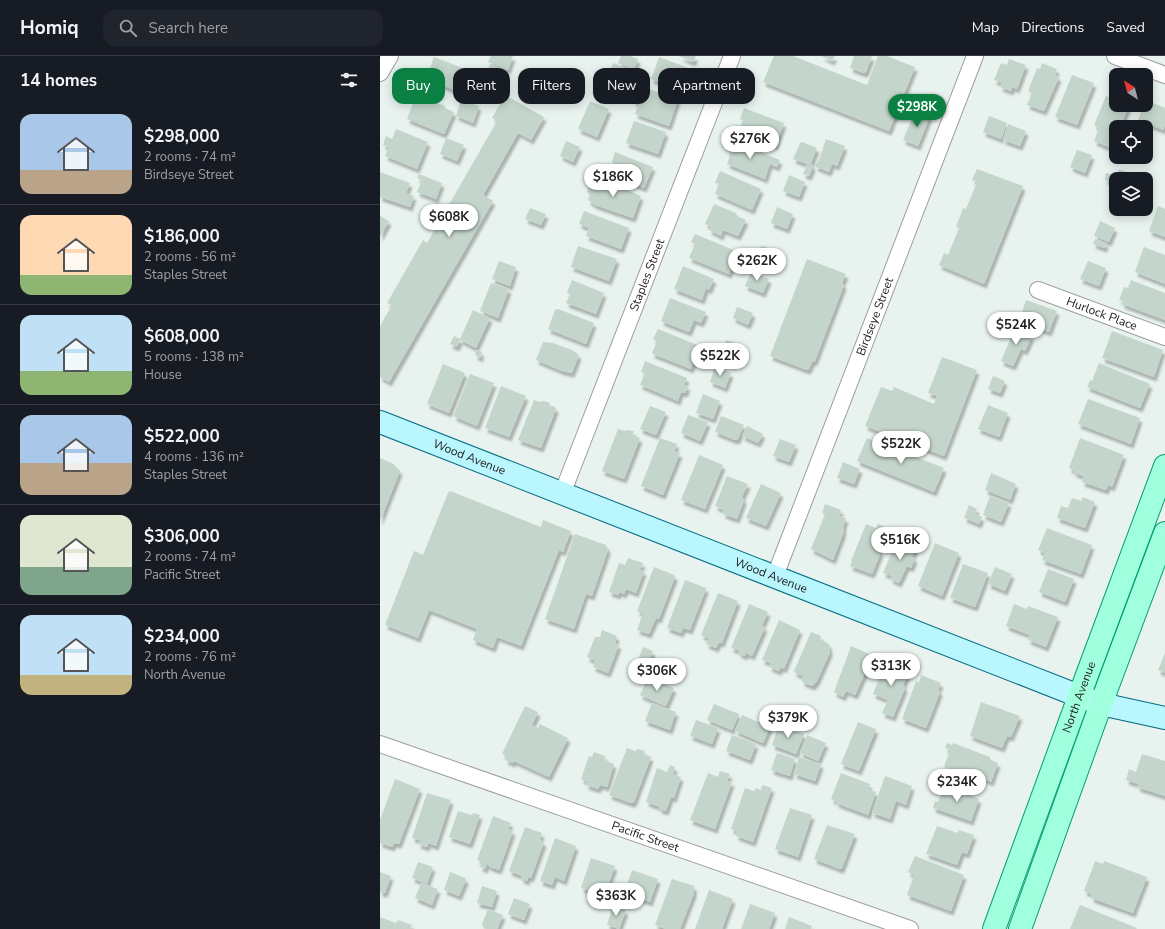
<!DOCTYPE html>
<meta charset="utf-8">
<style>
:root{--surface:#171b24;--page:#20242c;--text:#f1f3f6;--muted:#9ea1a6;--line:#363941;--accent:#0b8043}
body{margin:0;font-family:"Nunito Sans",sans-serif;background:var(--page);color:var(--text);height:100vh;display:flex;flex-direction:column;font-size:15px;white-space:nowrap}
*{box-sizing:border-box;margin:0}
p{font-size:13px;color:var(--muted)}
.icon{flex:none;width:22px;height:22px;fill:none;stroke:currentColor;stroke-width:2;stroke-linecap:round;stroke-linejoin:round}
.map{position:relative;flex:1;overflow:hidden}
.panel{display:flex;flex-direction:column;background:var(--surface);width:380px}
.panel>*{flex:none}
.hud{position:absolute;left:12px;top:12px;width:380px;height:36px;display:flex;gap:8px}
.needle{width:26px;rotate:324deg}
.tools{position:absolute;left:729px;top:12px;display:grid;gap:8px}
.tools a{display:grid;place-items:center;width:44px;height:44px;border-radius:8px;background:var(--surface);box-shadow:0 2px 10px #0003;font-size:20px}
.price{position:absolute;translate:-50% -34px;padding:0 9px;border-radius:14px;background:#fff;color:#222;font-size:13px;line-height:26px;filter:drop-shadow(0 1px 2px #0008)}
.price::after{content:'';position:absolute;left:50%;top:24px;width:12px;height:9px;margin-left:-6px;background:inherit;clip-path:polygon(0 0,100% 0,50% 100%)}
.price.selected{background:var(--accent);color:#fff}
ul{padding:0;list-style:none}
li{display:flex;align-items:center;gap:12px;height:100px;padding:0 20px}
li+li{border-top:1px solid var(--line)}
li span{display:grid;place-items:center;flex:none;width:112px;height:80px;border-radius:12px;color:#555}
li>.icon{margin-inline-start:auto}
span .icon{width:48px;height:48px;fill:#fffc;stroke-width:1}
li b{font-size:17px}
h2{display:flex;justify-content:space-between;align-items:center;height:48px;padding:0 20px;font-size:17px}
.chip{padding:0 14px;border-radius:12px;background:var(--surface);box-shadow:0 2px 10px #0003;font-size:14px;line-height:36px}
.chip.selected{background:var(--accent);color:#fff}
header{display:flex;align-items:center;gap:24px;box-sizing:border-box;height:56px;padding:0 20px;background:var(--surface);border-bottom:1px solid var(--line)}
header strong{font-size:19px}
nav{display:flex;gap:22px;margin-inline-start:auto;font-size:14px}
.search{width:280px;height:36px;background:var(--page);display:flex;align-items:center;gap:10px;box-sizing:border-box;padding:0 14px;border-radius:12px;color:var(--muted);font-size:15px}
main{display:flex;flex:1;min-height:0}
.map>svg:first-child{display:block}
.building{fill:#c4d6cc;filter:url(#shadow)}
.lines{fill:none;stroke-linecap:round;stroke-linejoin:round}
.street-casing{stroke:#9e9e9e;stroke-width:18}
.secondary-casing{stroke:#006a81;stroke-width:24}
.primary-casing{stroke:#009f75;stroke-width:24}
.street{stroke:#fff;stroke-width:16}
.secondary{stroke:#baf6fe;stroke-width:22}
.primary{stroke:#a0ffdc;stroke-width:22}
.labels{text-anchor:middle;stroke-width:3;stroke-linejoin:round;paint-order:stroke}
.street-label{font-size:12px;fill:#212121;stroke:#fff}
</style>
<header>
<strong>Homiq</strong>
<div class="search"><svg class="icon" aria-label="search" viewBox="0 0 24 24"><circle cx="10" cy="10" r="6"/><path d="M15 15l6 6"/></svg>Search here</div>
<nav><a>Map</a><a>Directions</a><a>Saved</a></nav>
</header>
<main>
<section class="panel">
<h2>14 homes<svg class="icon" aria-label="filters" viewBox="0 0 24 24"><path d="M4 7h16M4 17h16"/><circle cx="9" cy="7" r="2"/><circle cx="15" cy="17" r="2"/></svg></h2>
<ul>
<li><span style="background:linear-gradient(#a9c7e8 70%,#b9a48a 0)"><svg class="icon" aria-label="home" viewBox="0 0 24 24"><path d="M3 11l9-7 9 7M6 9v11h12V9"/></svg></span><div><b>$298,000</b><p>2 rooms · 74 m²</p><p>Birdseye Street</p></div></li>
<li><span style="background:linear-gradient(#ffd9b3 75%,#8fb573 0)"><svg class="icon" aria-label="home" viewBox="0 0 24 24"><path d="M3 11l9-7 9 7M6 9v11h12V9"/></svg></span><div><b>$186,000</b><p>2 rooms · 56 m²</p><p>Staples Street</p></div></li>
<li><span style="background:linear-gradient(#bfe0f5 70%,#8fb573 0)"><svg class="icon" aria-label="home" viewBox="0 0 24 24"><path d="M3 11l9-7 9 7M6 9v11h12V9"/></svg></span><div><b>$608,000</b><p>5 rooms · 138 m²</p><p>House</p></div></li>
<li><span style="background:linear-gradient(#a9c7e8 60%,#b9a48a 0)"><svg class="icon" aria-label="home" viewBox="0 0 24 24"><path d="M3 11l9-7 9 7M6 9v11h12V9"/></svg></span><div><b>$522,000</b><p>4 rooms · 136 m²</p><p>Staples Street</p></div></li>
<li><span style="background:linear-gradient(#dfe7d0 65%,#7fa58c 0)"><svg class="icon" aria-label="home" viewBox="0 0 24 24"><path d="M3 11l9-7 9 7M6 9v11h12V9"/></svg></span><div><b>$306,000</b><p>2 rooms · 74 m²</p><p>Pacific Street</p></div></li>
<li><span style="background:linear-gradient(#bfe0f5 75%,#c2b280 0)"><svg class="icon" aria-label="home" viewBox="0 0 24 24"><path d="M3 11l9-7 9 7M6 9v11h12V9"/></svg></span><div><b>$234,000</b><p>2 rooms · 76 m²</p><p>North Avenue</p></div></li>
</ul>
</section>
<div class="map">
<svg width="785" height="873" viewBox="0 0 785 873">
<defs>
<filter id="shadow"><feDropShadow dx="2.5" dy="4.5" stdDeviation="1" flood-color="#0004"/></filter>
</defs>
<rect width="100%" height="100%" fill="#e8f2ef"/>
<g class="building">
<path d="M 111,0 L 133,0 L 128,14 L 108,6 Z"/>
<path d="M 241,0 L 250,0 L 258,3 L 254,14 L 238,7 Z"/>
<path d="M 299,0 L 316,0 L 313,6 Z"/>
<path d="M 394,0 L 413,0 L 487,29 L 498,0 L 507,0 L 535,11 L 509,75 L 383,26 Z"/>
<path d="M 441,0 L 455,0 L 452,5 Z"/>
<path d="M 474,0 L 492,0 L 486,16 L 484,17 L 470,12 Z"/>
<path d="M 54,1 L 93,16 L 89,26 L 97,29 L 93,41 L 51,25 L 55,14 L 50,12 Z"/>
<path d="M 279,1 L 311,13 L 303,35 L 271,23 Z"/>
<path d="M 629,3 L 646,9 L 637,33 L 632,31 L 631,35 L 620,31 L 622,27 L 614,24 L 621,7 L 627,9 Z"/>
<path d="M 233,7 L 251,14 L 245,29 L 227,22 Z"/>
<path d="M 662,7 L 677,13 L 675,19 L 679,21 L 664,55 L 647,49 L 652,37 L 648,35 L 657,12 L 660,13 Z"/>
<path d="M 110,8 L 124,14 L 118,30 L 103,24 Z"/>
<path d="M 692,19 L 714,27 L 697,69 L 675,61 Z"/>
<path d="M 266,32 L 298,43 L 289,70 L 255,58 L 259,47 L 253,45 L 256,35 L 264,37 Z"/>
<path d="M 36,39 L 65,50 L 65,52 L 74,56 L 64,78 L 27,63 Z"/>
<path d="M 125,39 L 164,61 L 151,84 L 138,77 L 103,139 L 113,145 L 9,326 L 0,321 L 0,270 L 12,249 L 7,247 L 43,184 L 47,187 L 117,65 L 112,62 Z"/>
<path d="M 726,40 L 736,44 L 736,49 L 749,49 L 740,71 L 736,71 L 736,80 L 731,92 L 714,85 L 719,72 L 714,69 Z"/>
<path d="M 81,44 L 99,50 L 93,67 L 76,60 Z"/>
<path d="M 766,44 L 785,52 L 785,69 L 783,74 L 758,64 L 764,49 L 766,49 Z"/>
<path d="M 210,45 L 229,53 L 217,81 L 198,73 Z"/>
<path d="M 364,52 L 404,67 L 395,90 L 358,76 L 363,64 L 360,63 Z"/>
<path d="M 535,55 L 550,60 L 538,90 L 523,84 Z"/>
<path d="M 609,60 L 627,67 L 621,83 L 603,76 Z"/>
<path d="M 254,65 L 286,76 L 278,98 L 246,87 Z"/>
<path d="M 628,68 L 646,75 L 640,90 L 623,84 Z"/>
<path d="M 16,73 L 48,86 L 37,113 L 5,100 L 9,91 L 3,89 L 6,80 L 12,83 Z"/>
<path d="M 66,82 L 84,89 L 77,105 L 60,98 Z"/>
<path d="M 446,83 L 465,90 L 457,110 L 452,108 L 449,116 L 436,111 L 435,109 L 439,104 Z"/>
<path d="M 351,84 L 400,104 L 397,111 L 390,108 L 385,123 L 347,108 L 351,97 L 347,95 Z"/>
<path d="M 186,85 L 200,91 L 193,106 L 180,100 Z"/>
<path d="M 422,86 L 437,92 L 431,107 L 433,111 L 429,120 L 423,118 L 427,108 L 413,103 L 420,87 Z"/>
<path d="M 697,94 L 712,99 L 705,117 L 690,111 Z"/>
<path d="M 235,96 L 273,111 L 264,132 L 230,118 L 234,108 L 232,105 Z"/>
<path d="M 597,113 L 643,130 L 604,228 L 559,209 L 564,197 L 568,199 L 579,172 L 576,171 L 583,152 L 586,153 L 597,126 L 592,124 Z"/>
<path d="M 739,113 L 747,116 L 745,123 L 736,123 Z"/>
<path d="M 340,115 L 381,133 L 372,154 L 335,138 L 339,128 L 335,127 Z"/>
<path d="M 0,116 L 30,127 L 26,137 L 34,140 L 30,151 L 0,141 Z"/>
<path d="M 726,117 L 733,119 L 729,126 L 725,124 Z"/>
<path d="M 39,118 L 62,127 L 56,143 L 37,136 L 42,124 L 37,122 Z"/>
<path d="M 409,119 L 425,126 L 419,141 L 403,135 Z"/>
<path d="M 216,123 L 224,124 L 261,140 L 253,162 L 215,149 L 208,144 L 210,139 L 207,136 L 210,127 L 214,128 Z"/>
<path d="M 334,148 L 356,157 L 357,160 L 366,164 L 358,180 L 343,174 L 341,180 L 329,174 L 331,170 L 325,168 Z"/>
<path d="M 778,150 L 785,153 L 785,181 L 769,175 Z"/>
<path d="M 397,151 L 413,158 L 407,173 L 391,167 Z"/>
<path d="M 150,152 L 166,158 L 161,169 L 145,163 Z"/>
<path d="M 204,155 L 249,172 L 241,193 L 206,180 L 209,172 L 199,168 Z"/>
<path d="M 0,160 L 9,165 L 0,181 Z"/>
<path d="M 720,165 L 735,172 L 729,186 L 714,180 Z"/>
<path d="M 315,178 L 356,195 L 354,202 L 355,203 L 349,218 L 309,202 L 315,188 L 311,186 Z"/>
<path d="M 715,183 L 726,187 L 725,191 L 724,192 L 713,188 Z"/>
<path d="M 198,190 L 237,203 L 229,225 L 191,211 Z"/>
<path d="M 381,190 L 392,193 L 389,202 L 378,199 Z"/>
<path d="M 764,191 L 785,199 L 785,228 L 755,216 Z"/>
<path d="M 427,203 L 466,218 L 462,227 L 464,229 L 435,305 L 432,306 L 429,313 L 427,314 L 390,300 Z"/>
<path d="M 119,205 L 136,211 L 130,230 L 112,223 Z"/>
<path d="M 708,205 L 726,212 L 719,230 L 700,223 Z"/>
<path d="M 303,210 L 334,223 L 329,234 L 326,232 L 322,244 L 294,233 Z"/>
<path d="M 371,216 L 389,223 L 383,237 L 365,230 Z"/>
<path d="M 192,224 L 224,237 L 216,258 L 186,247 L 190,238 L 187,236 Z"/>
<path d="M 751,224 L 785,237 L 785,264 L 742,248 L 743,245 L 739,244 L 744,231 L 748,232 Z"/>
<path d="M 111,227 L 129,233 L 118,262 L 100,255 Z"/>
<path d="M 290,242 L 326,256 L 321,267 L 314,264 L 309,276 L 281,265 Z"/>
<path d="M 646,244 L 677,255 L 669,276 L 639,265 Z"/>
<path d="M 357,251 L 373,257 L 368,269 L 353,262 Z"/>
<path d="M 178,253 L 214,267 L 206,288 L 168,273 L 175,254 Z"/>
<path d="M 93,254 L 110,262 L 96,292 L 80,284 L 77,291 L 70,288 L 74,280 L 80,283 Z"/>
<path d="M 635,272 L 652,280 L 645,295 L 641,293 L 633,310 L 621,305 Z"/>
<path d="M 278,273 L 320,290 L 317,297 L 320,299 L 317,306 L 314,305 L 311,313 L 273,298 L 272,297 L 277,285 L 273,283 Z"/>
<path d="M 732,275 L 783,294 L 774,321 L 722,302 Z"/>
<path d="M 346,284 L 361,289 L 356,301 L 342,295 Z"/>
<path d="M 163,286 L 173,287 L 192,294 L 199,299 L 192,317 L 182,315 L 156,304 Z"/>
<path d="M 97,294 L 102,296 L 100,302 L 95,299 Z"/>
<path d="M 562,301 L 597,314 L 564,400 L 485,370 L 501,331 L 512,335 L 514,331 L 554,348 L 557,340 L 548,337 Z"/>
<path d="M 265,305 L 307,322 L 304,329 L 308,330 L 305,337 L 301,336 L 298,345 L 260,329 L 265,317 L 261,316 Z"/>
<path d="M 719,307 L 770,328 L 760,352 L 707,331 L 710,324 L 712,325 Z"/>
<path d="M 63,308 L 85,317 L 69,357 L 47,348 Z"/>
<path d="M 335,311 L 351,317 L 345,332 L 330,326 Z"/>
<path d="M 90,318 L 114,327 L 97,370 L 75,361 L 74,359 Z"/>
<path d="M 613,320 L 625,325 L 620,337 L 608,333 Z"/>
<path d="M 121,330 L 146,340 L 129,381 L 105,372 Z"/>
<path d="M 323,338 L 340,345 L 333,363 L 316,357 Z"/>
<path d="M 708,343 L 760,362 L 751,388 L 698,368 Z"/>
<path d="M 154,344 L 160,346 L 164,345 L 170,347 L 169,349 L 175,351 L 176,353 L 161,392 L 138,384 Z"/>
<path d="M 608,349 L 628,357 L 619,381 L 598,373 Z"/>
<path d="M 270,350 L 286,356 L 276,379 L 260,373 Z"/>
<path d="M 308,359 L 328,366 L 320,385 L 301,377 Z"/>
<path d="M 341,360 L 364,369 L 358,383 L 355,384 L 335,376 Z"/>
<path d="M 367,370 L 383,378 L 378,387 L 362,380 Z"/>
<path d="M 238,373 L 245,375 L 248,374 L 254,375 L 252,379 L 260,382 L 244,423 L 222,415 Z"/>
<path d="M 280,382 L 297,388 L 294,395 L 300,397 L 283,439 L 261,430 Z"/>
<path d="M 487,382 L 564,412 L 554,436 L 477,405 Z"/>
<path d="M 700,382 L 744,399 L 732,431 L 728,429 L 726,434 L 702,426 L 704,420 L 694,417 L 695,415 L 689,412 Z"/>
<path d="M 400,383 L 416,389 L 409,406 L 393,400 Z"/>
<path d="M 319,399 L 343,409 L 325,453 L 301,444 Z"/>
<path d="M 0,402 L 12,407 L 20,415 L 0,465 Z"/>
<path d="M 463,406 L 480,413 L 474,428 L 457,422 Z"/>
<path d="M 611,417 L 636,428 L 630,444 L 605,434 Z"/>
<path d="M 347,420 L 368,428 L 362,441 L 364,444 L 357,463 L 343,458 L 344,454 L 335,450 Z"/>
<path d="M 381,428 L 401,437 L 386,470 L 366,462 Z"/>
<path d="M 70,435 L 161,471 L 163,464 L 191,475 L 183,496 L 179,494 L 141,590 L 117,581 L 113,592 L 93,584 L 97,573 L 49,554 L 38,582 L 5,569 L 34,495 L 43,499 L 68,437 Z"/>
<path d="M 610,440 L 629,447 L 621,466 L 603,459 Z"/>
<path d="M 703,441 L 715,446 L 705,472 L 677,462 L 681,450 L 688,452 L 692,442 L 701,445 Z"/>
<path d="M 445,448 L 461,454 L 459,460 L 466,462 L 463,471 L 464,471 L 463,478 L 453,504 L 431,493 L 445,458 L 442,457 Z"/>
<path d="M 589,449 L 597,453 L 595,458 L 602,461 L 599,468 L 584,462 Z"/>
<path d="M 486,468 L 496,472 L 498,468 L 505,471 L 499,485 L 502,487 L 499,495 L 501,496 L 492,518 L 470,510 L 472,505 L 471,505 Z"/>
<path d="M 667,472 L 712,489 L 701,518 L 662,504 L 665,497 L 658,494 Z"/>
<path d="M 195,478 L 226,489 L 228,494 L 212,540 L 206,538 L 194,573 L 165,563 Z"/>
<path d="M 517,484 L 536,492 L 532,501 L 535,502 L 531,512 L 527,510 L 519,527 L 510,523 L 512,520 L 503,517 Z"/>
<path d="M 555,487 L 579,497 L 562,540 L 538,530 Z"/>
<path d="M 248,502 L 263,507 L 260,514 L 264,515 L 256,537 L 246,533 L 244,538 L 239,536 L 238,539 L 229,536 L 239,507 L 245,509 Z"/>
<path d="M 583,508 L 608,517 L 595,551 L 570,542 Z"/>
<path d="M 274,511 L 294,519 L 295,521 L 279,563 L 276,562 L 269,578 L 257,574 L 263,557 L 257,555 Z"/>
<path d="M 615,511 L 632,518 L 625,535 L 608,528 Z"/>
<path d="M 668,513 L 694,523 L 685,546 L 659,536 Z"/>
<path d="M 305,524 L 326,532 L 326,533 L 310,574 L 303,572 L 301,577 L 287,572 Z"/>
<path d="M 338,537 L 358,545 L 342,587 L 339,586 L 336,592 L 326,588 L 329,583 L 321,579 Z"/>
<path d="M 369,548 L 388,556 L 382,570 L 385,571 L 372,600 L 366,597 L 365,600 L 358,597 L 360,595 L 351,592 Z"/>
<path d="M 634,548 L 647,553 L 648,550 L 678,561 L 666,591 L 648,584 L 650,579 L 626,570 Z"/>
<path d="M 399,564 L 420,574 L 404,613 L 401,611 L 399,615 L 389,611 L 391,607 L 382,604 Z"/>
<path d="M 222,574 L 237,580 L 235,587 L 239,589 L 228,617 L 213,611 L 215,605 L 207,601 L 215,581 L 220,581 Z"/>
<path d="M 431,576 L 441,580 L 440,583 L 449,588 L 450,596 L 437,625 L 432,630 L 422,626 L 423,620 L 415,617 L 414,615 Z"/>
<path d="M 471,590 L 491,599 L 490,606 L 475,639 L 466,635 L 463,641 L 454,636 Z"/>
<path d="M 263,591 L 273,595 L 267,610 L 257,606 Z"/>
<path d="M 785,597 L 785,617 L 778,614 Z"/>
<path d="M 506,605 L 517,610 L 516,613 L 528,618 L 523,629 L 525,632 L 513,661 L 502,657 L 508,644 L 493,638 Z"/>
<path d="M 541,619 L 561,627 L 558,633 L 560,636 L 546,672 L 522,663 L 536,625 L 539,627 Z"/>
<path d="M 268,621 L 294,632 L 287,648 L 285,650 L 260,639 Z"/>
<path d="M 601,646 L 640,660 L 631,681 L 627,680 L 622,692 L 590,680 Z"/>
<path d="M 272,647 L 296,656 L 290,674 L 265,665 Z"/>
<path d="M 334,648 L 359,658 L 352,674 L 327,664 Z"/>
<path d="M 145,650 L 158,656 L 152,669 L 158,672 L 160,668 L 188,682 L 169,721 L 134,705 L 133,707 L 125,704 L 127,700 L 122,698 Z"/>
<path d="M 362,659 L 390,671 L 383,687 L 355,675 Z"/>
<path d="M 316,664 L 338,672 L 332,688 L 310,680 Z"/>
<path d="M 478,666 L 496,673 L 479,715 L 461,708 Z"/>
<path d="M 399,669 L 424,678 L 416,698 L 392,689 Z"/>
<path d="M 352,679 L 376,688 L 370,704 L 346,695 Z"/>
<path d="M 427,679 L 446,687 L 438,705 L 420,697 Z"/>
<path d="M 567,687 L 572,689 L 573,687 L 610,701 L 610,704 L 618,707 L 611,726 L 602,722 L 601,725 L 564,711 L 570,694 L 565,692 Z"/>
<path d="M 247,692 L 255,695 L 258,693 L 265,695 L 264,698 L 271,701 L 254,746 L 251,747 L 229,739 Z"/>
<path d="M 214,696 L 225,700 L 224,704 L 234,708 L 227,731 L 220,729 L 218,733 L 206,729 L 207,725 L 201,723 L 209,700 L 212,701 Z"/>
<path d="M 397,697 L 415,703 L 410,720 L 391,714 Z"/>
<path d="M 762,698 L 785,705 L 785,740 L 757,731 L 759,728 L 746,724 L 749,713 L 756,716 Z"/>
<path d="M 419,701 L 441,708 L 435,725 L 414,718 Z"/>
<path d="M 290,709 L 295,711 L 293,718 L 301,721 L 294,742 L 291,741 L 286,755 L 279,753 L 280,751 L 266,746 L 277,712 L 287,716 Z"/>
<path d="M 340,715 L 350,718 L 347,725 L 352,726 L 335,773 L 310,764 L 328,717 L 338,721 Z"/>
<path d="M 461,717 L 490,728 L 488,733 L 496,736 L 488,759 L 456,747 L 457,745 L 451,743 Z"/>
<path d="M 505,720 L 532,730 L 526,749 L 516,745 L 510,763 L 492,757 Z"/>
<path d="M 15,723 L 40,733 L 19,788 L 14,787 L 12,791 L 0,787 L 0,764 Z"/>
<path d="M 382,729 L 392,732 L 373,786 L 356,780 L 357,775 L 351,773 L 365,732 L 374,735 L 376,732 L 381,734 Z"/>
<path d="M 564,730 L 572,733 L 573,731 L 592,737 L 591,740 L 599,743 L 591,765 L 553,752 L 555,745 L 558,746 Z"/>
<path d="M 47,737 L 71,744 L 56,790 L 48,787 L 47,791 L 38,788 L 40,784 L 32,782 Z"/>
<path d="M 410,752 L 432,759 L 418,801 L 395,793 Z"/>
<path d="M 78,755 L 91,759 L 94,757 L 100,759 L 90,788 L 69,781 Z"/>
<path d="M 113,760 L 131,767 L 128,773 L 133,775 L 119,814 L 110,811 L 107,808 L 105,813 L 100,811 L 102,806 L 97,804 Z"/>
<path d="M 447,769 L 475,778 L 462,812 L 460,813 L 434,803 Z"/>
<path d="M 557,770 L 578,777 L 579,774 L 594,779 L 587,798 L 582,796 L 577,809 L 546,798 Z"/>
<path d="M 145,771 L 162,777 L 160,784 L 164,786 L 151,822 L 148,821 L 147,825 L 141,823 L 142,820 L 129,815 Z"/>
<path d="M 175,782 L 196,790 L 184,825 L 175,821 L 172,829 L 160,825 Z"/>
<path d="M 535,800 L 584,819 L 571,855 L 527,839 L 534,819 L 528,816 Z"/>
<path d="M 211,802 L 235,810 L 224,840 L 201,832 Z"/>
<path d="M 715,805 L 723,808 L 724,805 L 767,821 L 753,857 L 711,842 L 712,838 L 704,835 Z"/>
<path d="M 38,806 L 53,811 L 47,828 L 32,822 Z"/>
<path d="M 252,814 L 278,823 L 270,846 L 244,837 Z"/>
<path d="M 0,816 L 11,820 L 5,837 L 0,836 Z"/>
<path d="M 70,816 L 85,822 L 86,824 L 79,840 L 64,834 Z"/>
<path d="M 292,823 L 314,830 L 314,837 L 300,873 L 286,873 L 275,869 Z"/>
<path d="M 41,827 L 58,833 L 52,849 L 35,842 Z"/>
<path d="M 102,830 L 117,835 L 112,851 L 97,847 Z"/>
<path d="M 329,834 L 353,843 L 342,873 L 315,873 Z"/>
<path d="M 134,842 L 150,848 L 144,864 L 128,858 Z"/>
<path d="M 370,848 L 395,857 L 389,873 L 361,873 Z"/>
<path d="M 700,849 L 757,872 L 756,873 L 690,873 Z"/>
<path d="M 233,850 L 246,854 L 239,873 L 227,869 Z"/>
<path d="M 108,853 L 123,859 L 117,873 L 108,873 L 104,872 L 102,868 Z"/>
<path d="M 0,861 L 16,867 L 18,864 L 32,869 L 30,873 L 0,873 Z"/>
<path d="M 409,861 L 432,870 L 431,873 L 405,873 Z"/>
</g>
<g class="lines">
<defs>
<g id="street">
<path d="M 735,0 L 785,19"/>
<path d="M 0,17 L 10,0"/>
<path id="s1" d="M 658,234 L 785,281"/>
<path id="s2" d="M 182,438 L 352,0"/>
<path id="s3" d="M 395,520 L 595,0"/>
<path id="s4" d="M 0,688 L 530,873"/>
</g>
<g id="secondary">
<path id="s5" d="M 0,366 L 699,640 L 721,648 L 785,662"/>
</g>
<g id="primary">
<path id="s6" d="M 614,873 L 707,619 L 785,410"/>
<path d="M 640,873 L 721,648 L 785,477"/>
</g>
</defs>
<use href="#street" class="street-casing"/>
<use href="#secondary" class="secondary-casing"/>
<use href="#primary" class="primary-casing"/>
<use href="#street" class="street"/>
<use href="#secondary" class="secondary"/>
<use href="#primary" class="primary"/>
</g>
<g class="labels">
<g class="street-label">
<text dy="4" stroke="none"><textPath href="#s2" startOffset="235">Staples Street</textPath></text>
<text dy="4" stroke="none"><textPath href="#s1" startOffset="68">Hurlock Place</textPath></text>
<text dy="4" stroke="none"><textPath href="#s3" startOffset="278">Birdseye Street</textPath></text>
<text dy="4" stroke="none"><textPath href="#s5" startOffset="96">Wood Avenue</textPath></text>
<text dy="4" stroke="none"><textPath href="#s5" startOffset="420">Wood Avenue</textPath></text>
<text dy="4" stroke="none"><textPath href="#s6" startOffset="247">North Avenue</textPath></text>
<text dy="4" stroke="none"><textPath href="#s4" startOffset="281">Pacific Street</textPath></text>
</g>
</g>
</svg>
<div class="tools">
<a><svg class="needle" viewBox="-14 -14 28 28"><path d="M0-13l5 13h-10z" fill="#e53935"/><path d="M0 13l5-13h-10z" fill="#9ea1a6"/></svg></a>
<a><svg class="icon" aria-label="locate" viewBox="0 0 24 24"><circle cx="12" cy="12" r="6"/><path d="M12 2v4M12 18v4M2 12h4M18 12h4"/></svg></a>
<a><svg class="icon" aria-label="layers" viewBox="0 0 24 24"><path d="M12 4l9 5-9 5-9-5zM3 14l9 5 9-5"/></svg></a>
</div>
<b class="price selected" style="left:537px;top:72px">$298K</b>
<b class="price" style="left:370px;top:104px">$276K</b>
<b class="price" style="left:233px;top:142px">$186K</b>
<b class="price" style="left:69px;top:182px">$608K</b>
<b class="price" style="left:377px;top:226px">$262K</b>
<b class="price" style="left:636px;top:290px">$524K</b>
<b class="price" style="left:340px;top:321px">$522K</b>
<b class="price" style="left:521px;top:409px">$522K</b>
<b class="price" style="left:520px;top:505px">$516K</b>
<b class="price" style="left:511px;top:631px">$313K</b>
<b class="price" style="left:277px;top:636px">$306K</b>
<b class="price" style="left:408px;top:683px">$379K</b>
<b class="price" style="left:577px;top:747px">$234K</b>
<b class="price" style="left:236px;top:861px">$363K</b>
<div class="hud">
<a class="chip selected">Buy</a>
<a class="chip">Rent</a>
<a class="chip">Filters</a>
<a class="chip">New</a>
<a class="chip">Apartment</a>
</div>
</div>
</main>
